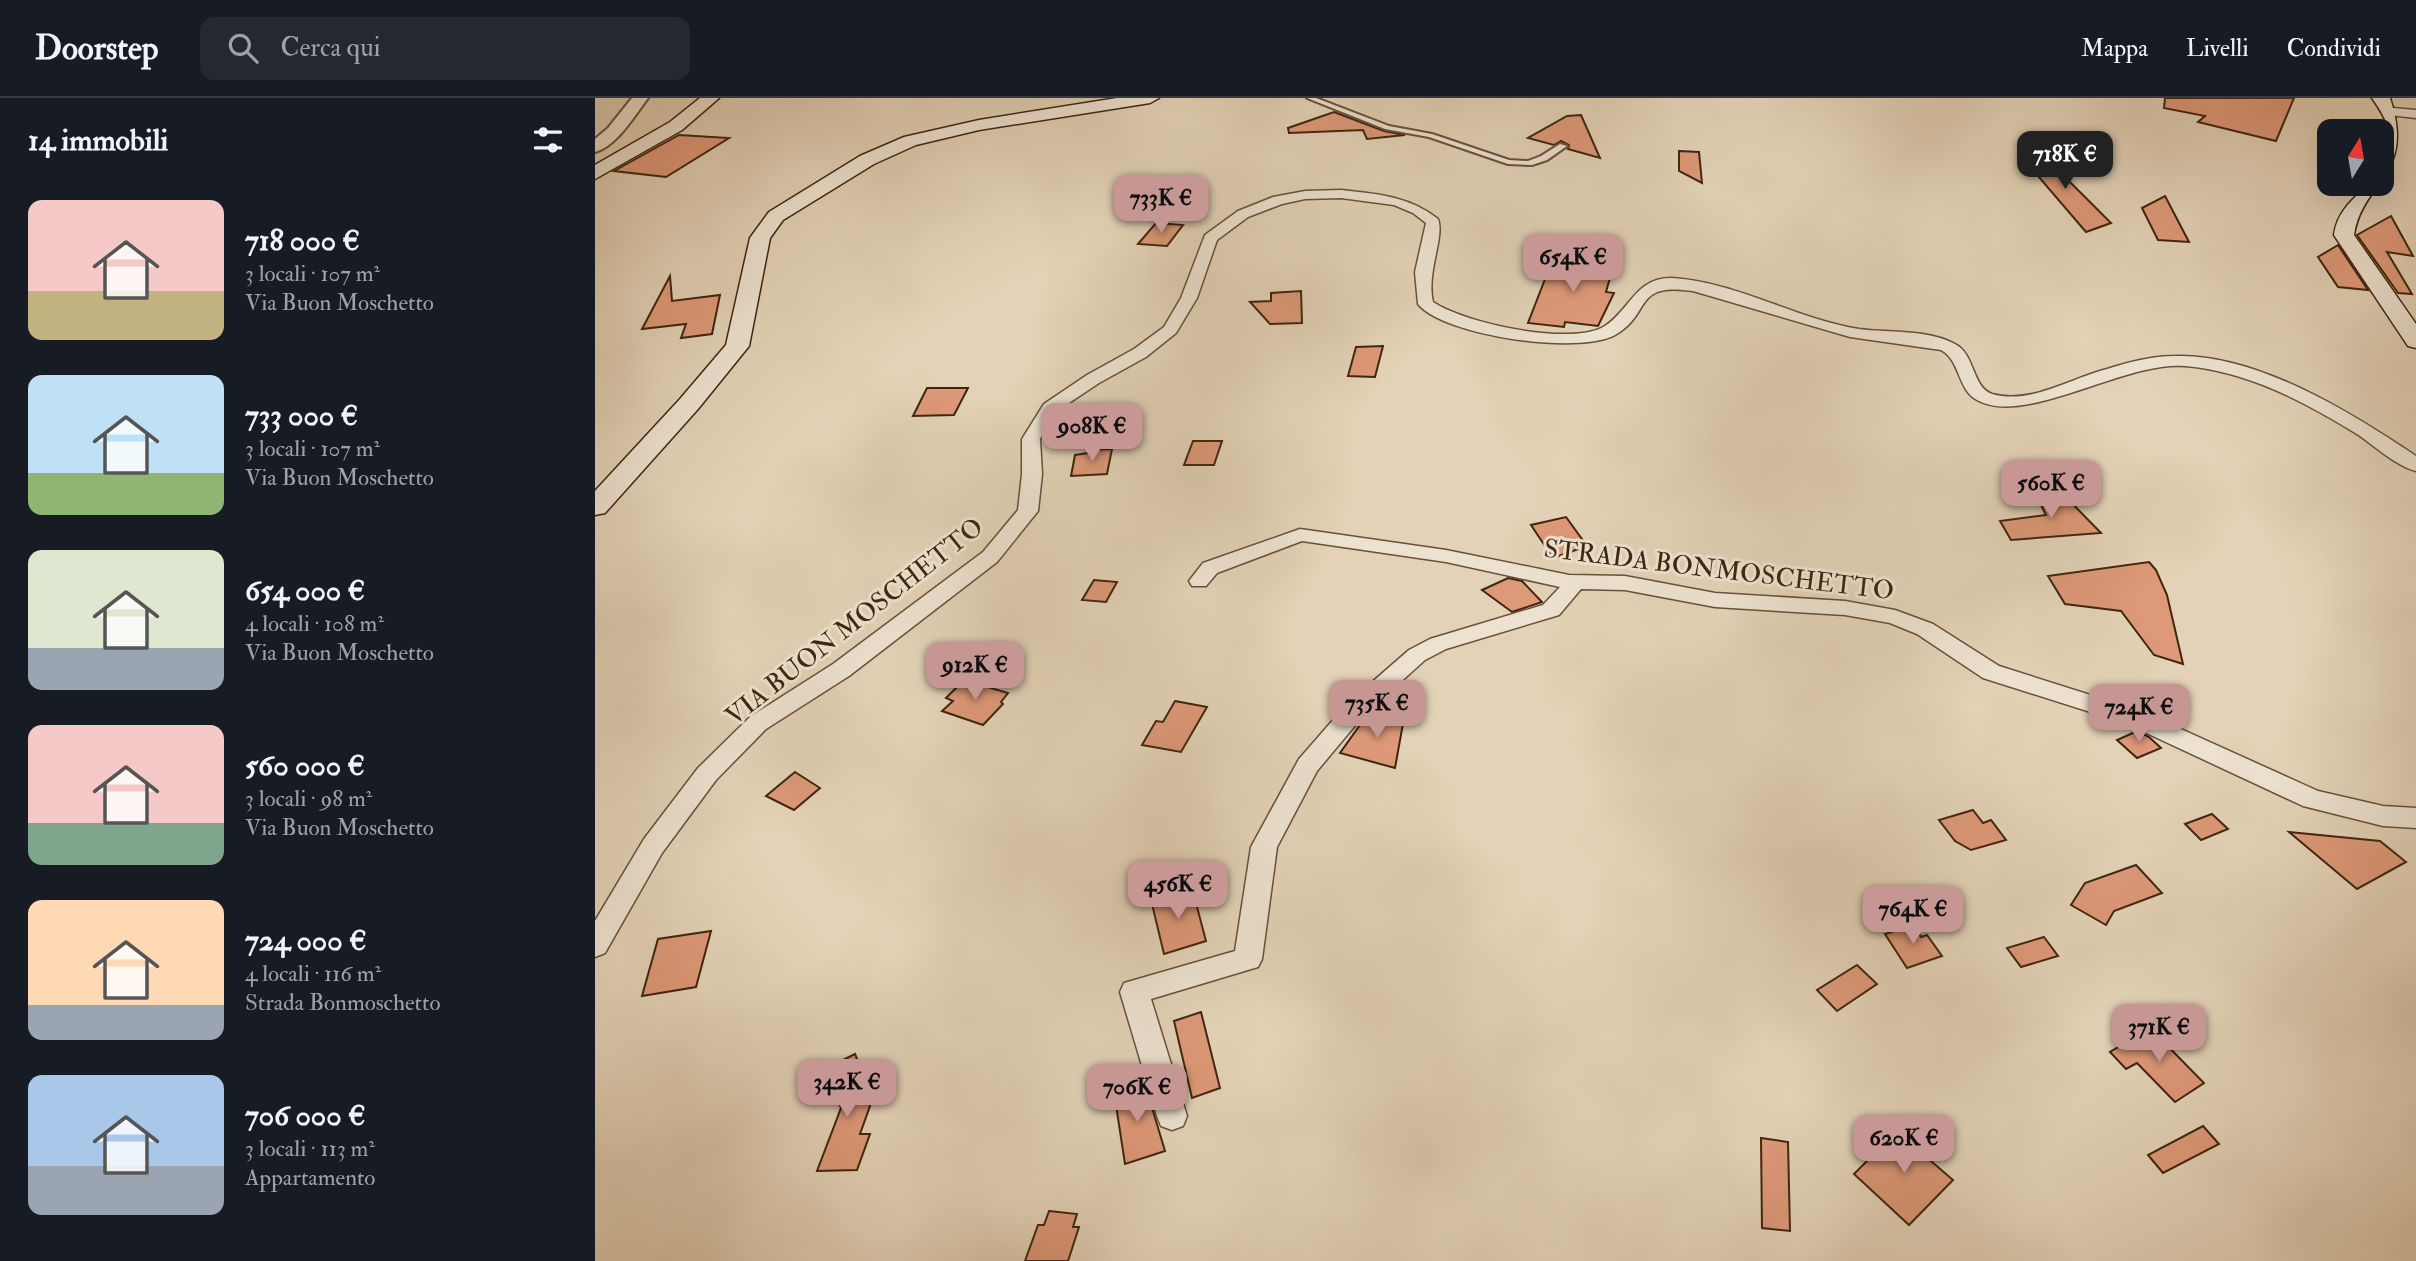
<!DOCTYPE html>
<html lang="it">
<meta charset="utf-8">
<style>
:root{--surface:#171b24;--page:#242831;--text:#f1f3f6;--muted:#9ea1a6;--line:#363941;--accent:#c59692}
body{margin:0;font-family:"IM FELL Double Pica",serif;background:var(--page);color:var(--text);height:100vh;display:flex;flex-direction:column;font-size:26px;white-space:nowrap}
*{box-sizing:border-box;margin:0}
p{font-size:23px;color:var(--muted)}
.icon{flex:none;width:38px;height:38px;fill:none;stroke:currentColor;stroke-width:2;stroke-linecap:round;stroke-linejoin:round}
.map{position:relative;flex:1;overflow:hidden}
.details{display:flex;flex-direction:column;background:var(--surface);width:595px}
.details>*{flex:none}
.needle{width:46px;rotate:11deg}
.tools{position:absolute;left:1722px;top:21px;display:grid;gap:14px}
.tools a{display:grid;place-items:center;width:77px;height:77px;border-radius:14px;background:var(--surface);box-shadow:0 7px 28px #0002;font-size:35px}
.price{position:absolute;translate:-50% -60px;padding:0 16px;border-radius:14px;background:var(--accent);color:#111;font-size:23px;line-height:46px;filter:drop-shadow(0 2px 4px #0008)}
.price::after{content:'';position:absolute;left:50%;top:42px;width:21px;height:16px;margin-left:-10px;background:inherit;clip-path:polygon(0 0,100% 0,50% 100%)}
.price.current{background:#222;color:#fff}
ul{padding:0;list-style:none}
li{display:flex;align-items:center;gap:21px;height:175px;padding:0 28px}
li span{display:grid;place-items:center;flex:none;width:196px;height:140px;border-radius:14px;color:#555}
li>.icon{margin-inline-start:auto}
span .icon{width:84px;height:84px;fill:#fffc;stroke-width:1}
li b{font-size:30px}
h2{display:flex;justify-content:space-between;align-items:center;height:84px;padding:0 28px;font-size:30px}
header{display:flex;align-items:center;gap:42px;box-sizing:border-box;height:98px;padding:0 35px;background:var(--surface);border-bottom:2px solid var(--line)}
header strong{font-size:33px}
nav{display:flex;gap:38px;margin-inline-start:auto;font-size:24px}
.search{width:490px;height:63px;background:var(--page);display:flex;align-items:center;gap:18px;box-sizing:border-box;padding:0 24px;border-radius:14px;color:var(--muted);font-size:26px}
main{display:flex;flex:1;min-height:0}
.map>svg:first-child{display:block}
.building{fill:#de9978;stroke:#3f250f;stroke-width:2}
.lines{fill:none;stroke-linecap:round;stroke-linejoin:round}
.service-casing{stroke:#685039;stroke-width:4}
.minor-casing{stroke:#685039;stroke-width:3}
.tertiary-casing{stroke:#685039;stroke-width:4}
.secondary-casing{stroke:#3f250f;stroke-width:3}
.service{fill:#ede2d0;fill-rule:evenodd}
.minor{fill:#ede2d0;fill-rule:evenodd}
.tertiary{fill:#ede2d0;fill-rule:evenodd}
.secondary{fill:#ede2d0;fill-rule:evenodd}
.labels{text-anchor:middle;stroke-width:6;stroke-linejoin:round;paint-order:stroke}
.street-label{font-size:26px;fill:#3f250f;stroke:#ede2d0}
</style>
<header>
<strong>Doorstep</strong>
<div class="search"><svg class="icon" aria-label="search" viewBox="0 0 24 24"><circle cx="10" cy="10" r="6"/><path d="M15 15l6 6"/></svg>Cerca qui</div>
<nav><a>Mappa</a><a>Livelli</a><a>Condividi</a></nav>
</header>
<main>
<section class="details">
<h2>14 immobili<svg class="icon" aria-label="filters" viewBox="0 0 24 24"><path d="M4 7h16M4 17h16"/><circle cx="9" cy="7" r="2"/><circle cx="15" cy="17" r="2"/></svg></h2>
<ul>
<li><span style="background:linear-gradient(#f6c9c9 65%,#c2b280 0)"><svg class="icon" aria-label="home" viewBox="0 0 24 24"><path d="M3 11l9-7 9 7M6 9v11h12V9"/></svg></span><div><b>718 000 €</b><p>3 locali · 107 m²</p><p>Via Buon Moschetto</p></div></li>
<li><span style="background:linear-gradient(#bfe0f5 70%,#8fb573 0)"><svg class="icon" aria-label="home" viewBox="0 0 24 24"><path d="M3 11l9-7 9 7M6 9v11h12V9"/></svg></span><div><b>733 000 €</b><p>3 locali · 107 m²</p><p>Via Buon Moschetto</p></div></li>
<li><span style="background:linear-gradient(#dfe7d0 70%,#9aa5b1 0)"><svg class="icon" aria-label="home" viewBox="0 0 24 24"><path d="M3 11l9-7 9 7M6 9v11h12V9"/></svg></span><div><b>654 000 €</b><p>4 locali · 108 m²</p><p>Via Buon Moschetto</p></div></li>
<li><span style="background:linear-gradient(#f6c9c9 70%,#7fa58c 0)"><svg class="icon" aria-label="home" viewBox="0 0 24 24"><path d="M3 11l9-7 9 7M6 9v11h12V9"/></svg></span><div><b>560 000 €</b><p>3 locali · 98 m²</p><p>Via Buon Moschetto</p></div></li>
<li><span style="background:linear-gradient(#ffd9b3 75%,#9aa5b1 0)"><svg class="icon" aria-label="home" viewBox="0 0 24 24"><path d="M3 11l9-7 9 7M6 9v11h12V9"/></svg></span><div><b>724 000 €</b><p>4 locali · 116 m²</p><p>Strada Bonmoschetto</p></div></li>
<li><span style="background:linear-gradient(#a9c7e8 65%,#9aa5b1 0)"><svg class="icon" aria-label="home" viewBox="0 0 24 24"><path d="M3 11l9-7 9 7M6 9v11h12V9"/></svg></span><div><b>706 000 €</b><p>3 locali · 113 m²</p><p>Appartamento</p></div></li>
</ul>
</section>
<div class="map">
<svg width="1821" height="1163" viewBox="0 0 1821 1163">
<rect width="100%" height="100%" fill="#e3d2b7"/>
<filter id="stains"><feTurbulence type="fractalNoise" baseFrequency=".00286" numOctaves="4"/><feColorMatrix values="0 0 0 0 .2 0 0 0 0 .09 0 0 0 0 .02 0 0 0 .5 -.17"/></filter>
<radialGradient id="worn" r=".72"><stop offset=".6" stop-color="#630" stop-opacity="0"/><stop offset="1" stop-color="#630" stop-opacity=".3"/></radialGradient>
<g class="building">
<path d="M 1570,0 L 1699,0 L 1681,43 L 1603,24 L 1610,18 L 1569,10 Z"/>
<path d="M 739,14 L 789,33 L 810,37 L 772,41 L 768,32 L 694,35 L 693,30 Z"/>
<path d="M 986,17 L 1005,60 L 973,51 L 974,47 L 966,43 L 959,47 L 933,40 L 972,18 Z"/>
<path d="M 84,37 L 134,40 L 71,79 L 19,73 Z"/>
<path d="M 1437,46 L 1516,125 L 1491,134 L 1425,57 Z"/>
<path d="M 1084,53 L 1104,54 L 1107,85 L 1084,73 Z"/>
<path d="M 1570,98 L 1594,144 L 1563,142 L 1547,110 Z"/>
<path d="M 1796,118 L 1818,158 L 1792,154 L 1817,196 L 1803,195 L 1762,137 Z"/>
<path d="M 561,125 L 588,127 L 572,148 L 543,146 Z"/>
<path d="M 1743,147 L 1773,192 L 1743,189 L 1723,159 Z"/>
<path d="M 959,158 L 980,163 L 980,165 L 1018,169 L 1011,194 L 1019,195 L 1003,228 L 970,224 L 969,229 L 933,225 Z"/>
<path d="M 75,178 L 77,203 L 125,197 L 117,236 L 86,240 L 91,226 L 47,231 Z"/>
<path d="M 706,193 L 707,225 L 675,226 L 655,204 L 676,203 L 676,195 Z"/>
<path d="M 788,248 L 780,279 L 753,278 L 761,249 Z"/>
<path d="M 332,290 L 373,290 L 359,317 L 318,318 Z"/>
<path d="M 598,343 L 627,343 L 619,367 L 589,367 Z"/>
<path d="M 517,351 L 512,376 L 476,378 L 480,357 L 493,355 L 494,352 Z"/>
<path d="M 1465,393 L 1506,435 L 1416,442 L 1405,423 L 1451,417 L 1440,395 Z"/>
<path d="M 971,419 L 992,448 L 958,460 L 936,427 Z"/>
<path d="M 1554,464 L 1561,472 L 1572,497 L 1588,566 L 1559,557 L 1526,513 L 1470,506 L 1453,478 Z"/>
<path d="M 913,480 L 927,483 L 947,504 L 917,514 L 887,492 Z"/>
<path d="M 499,482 L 522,484 L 511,504 L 487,502 Z"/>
<path d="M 369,582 L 413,595 L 406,604 L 408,606 L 388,627 L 347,613 L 358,603 L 351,600 Z"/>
<path d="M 580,603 L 612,609 L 586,654 L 547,647 L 561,623 L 568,624 Z"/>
<path d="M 784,614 L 809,620 L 800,670 L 745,655 L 770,620 L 780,622 Z"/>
<path d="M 1542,633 L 1554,639 L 1566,650 L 1542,660 L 1522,642 Z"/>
<path d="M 200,674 L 225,690 L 199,712 L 171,698 Z"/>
<path d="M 1378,712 L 1388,725 L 1396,722 L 1411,742 L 1376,752 L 1360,743 L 1344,722 Z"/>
<path d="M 1617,716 L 1633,731 L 1606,742 L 1590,726 Z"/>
<path d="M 1694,734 L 1785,743 L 1811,764 L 1762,791 Z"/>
<path d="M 1541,767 L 1567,795 L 1519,813 L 1511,827 L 1476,807 L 1490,785 Z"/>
<path d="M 597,790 L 611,843 L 569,856 L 556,802 Z"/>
<path d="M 1318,827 L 1326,839 L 1332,837 L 1347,858 L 1312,870 L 1290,836 Z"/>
<path d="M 116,833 L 101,889 L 47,898 L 63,841 Z"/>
<path d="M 1449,839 L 1463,858 L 1426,869 L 1412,850 Z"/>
<path d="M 1262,867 L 1282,886 L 1242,913 L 1222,892 Z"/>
<path d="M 606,914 L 625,990 L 597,1000 L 579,923 Z"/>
<path d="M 1555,930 L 1609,985 L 1580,1004 L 1542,965 L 1531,971 L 1515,954 Z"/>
<path d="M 260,956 L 269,978 L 263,981 L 275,1008 L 265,1036 L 275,1036 L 262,1072 L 222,1073 L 246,1010 L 236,985 L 241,982 L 236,968 Z"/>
<path d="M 549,983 L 570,1053 L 530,1066 L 519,994 Z"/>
<path d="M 1309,1026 L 1336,1050 L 1329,1057 L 1358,1082 L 1314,1127 L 1259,1076 Z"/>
<path d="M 1608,1028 L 1624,1046 L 1568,1075 L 1553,1057 Z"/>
<path d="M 1166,1040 L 1193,1044 L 1195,1133 L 1167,1130 Z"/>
<path d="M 454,1113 L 482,1116 L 478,1129 L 484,1129 L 473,1163 L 430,1163 L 443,1127 L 449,1127 Z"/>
</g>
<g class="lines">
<defs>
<path id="service" d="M 712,0 L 721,0 L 794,28 L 837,36 L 914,62 L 933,63 L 946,58 L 965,46 L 972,48 L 952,62 L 937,67 L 913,66 L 834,39 L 790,31 Z"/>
<g id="minor">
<path d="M 1798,10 L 1821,12 L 1821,20 L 1794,17 L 1792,14 Z"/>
<path d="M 746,92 C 782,96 814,98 843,121 C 850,139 831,174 838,204 C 869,225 977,249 1010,228 C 1035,212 1041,179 1077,180 C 1142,184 1201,221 1264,231 C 1295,235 1332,231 1360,246 C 1380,256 1377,289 1397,296 C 1435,307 1476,280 1512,271 C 1534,264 1557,258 1580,258 C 1661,255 1757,315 1821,358 L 1821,373 C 1801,368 1780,348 1762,336 C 1710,304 1652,273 1590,268 C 1529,263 1430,329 1382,302 C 1362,291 1366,263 1346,252 L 1255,239 L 1098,193 C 1037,184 1058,215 1020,237 C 984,257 849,238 823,206 L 820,174 L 831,125 L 818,115 L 799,107 L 746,100 L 710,101 L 687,106 L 653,119 L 622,142 L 602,200 L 581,235 L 551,259 L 504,285 L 462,313 L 445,341 L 447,376 L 443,413 L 402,464 L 254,578 L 171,631 L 121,682 L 67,755 L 10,855 L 0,859 L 0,823 L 49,741 L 103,670 L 155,619 L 238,566 L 388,454 L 423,412 L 427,376 L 427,341 L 449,306 L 492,277 L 539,251 L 569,229 L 586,200 L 610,137 L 643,113 L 678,99 L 710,93 Z"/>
<path d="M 705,431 L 851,452 L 974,477 L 1030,478 L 1120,495 L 1250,503 L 1300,512 L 1338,526 L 1404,568 L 1546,613 L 1723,693 L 1788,708 L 1821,710 L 1821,730 L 1788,728 L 1708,708 L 1530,625 L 1388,580 L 1322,536 L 1295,525 L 1250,517 L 1120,509 L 1030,492 L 986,491 L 964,517 L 851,551 L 830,562 L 768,618 L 722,673 L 682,749 L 667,861 L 663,869 L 556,901 L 592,1018 L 588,1028 L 577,1032 L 566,1028 L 562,1018 L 525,894 L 529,885 L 640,853 L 656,749 L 704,661 L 752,606 L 814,552 L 835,541 L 948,507 L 965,489 L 851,464 L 707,443 L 622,475 L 611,488 L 597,488 L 594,483 L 608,465 Z"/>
</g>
<path id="tertiary" d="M 37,0 L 53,0 C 40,17 22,48 0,54 L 0,41 L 13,30 Z"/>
<g id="secondary">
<path d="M 105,0 L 124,0 L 87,32 L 0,81 L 0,67 L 75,24 Z"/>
<path d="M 522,0 L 564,0 L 555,5 L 384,32 L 321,47 L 279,66 L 188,122 L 175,140 L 154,248 L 103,311 L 10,415 L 0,417 L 0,393 L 85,301 L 131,247 L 155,140 L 174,114 L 265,58 L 309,39 L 384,22 Z"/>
<path d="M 1777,0 L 1795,0 C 1821,78 1767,83 1759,137 L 1821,226 L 1821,250 L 1813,248 L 1739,137 C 1742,114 1758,100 1775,86 L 1787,86 C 1787,74 1791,69 1794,59 C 1800,37 1790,18 1777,0 Z"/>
</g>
</defs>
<use href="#service" class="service-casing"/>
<use href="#minor" class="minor-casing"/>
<use href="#tertiary" class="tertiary-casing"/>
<use href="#secondary" class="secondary-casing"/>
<use href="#service" class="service"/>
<use href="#minor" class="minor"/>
<use href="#tertiary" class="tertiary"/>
<use href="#secondary" class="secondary"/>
</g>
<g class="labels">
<g class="street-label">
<text transform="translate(1124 471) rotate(7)" y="9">STRADA BONMOSCHETTO</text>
<text transform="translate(259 523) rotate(-38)" y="9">VIA BUON MOSCHETTO</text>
</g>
</g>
<rect width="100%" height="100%" filter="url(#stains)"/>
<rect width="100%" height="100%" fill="url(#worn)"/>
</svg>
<div class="tools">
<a><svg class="needle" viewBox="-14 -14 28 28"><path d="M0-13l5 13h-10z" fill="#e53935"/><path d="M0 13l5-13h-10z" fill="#9ea1a6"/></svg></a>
</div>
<b class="price current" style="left:1470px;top:93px">718K €</b>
<b class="price" style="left:566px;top:137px">733K €</b>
<b class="price" style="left:978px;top:196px">654K €</b>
<b class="price" style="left:497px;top:365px">908K €</b>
<b class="price" style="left:1456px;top:422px">560K €</b>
<b class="price" style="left:380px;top:604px">912K €</b>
<b class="price" style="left:782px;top:642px">735K €</b>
<b class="price" style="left:1544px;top:646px">724K €</b>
<b class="price" style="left:583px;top:823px">456K €</b>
<b class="price" style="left:1318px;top:848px">764K €</b>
<b class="price" style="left:1564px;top:966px">371K €</b>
<b class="price" style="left:252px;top:1021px">342K €</b>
<b class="price" style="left:542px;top:1026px">706K €</b>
<b class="price" style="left:1309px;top:1077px">620K €</b>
</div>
</main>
